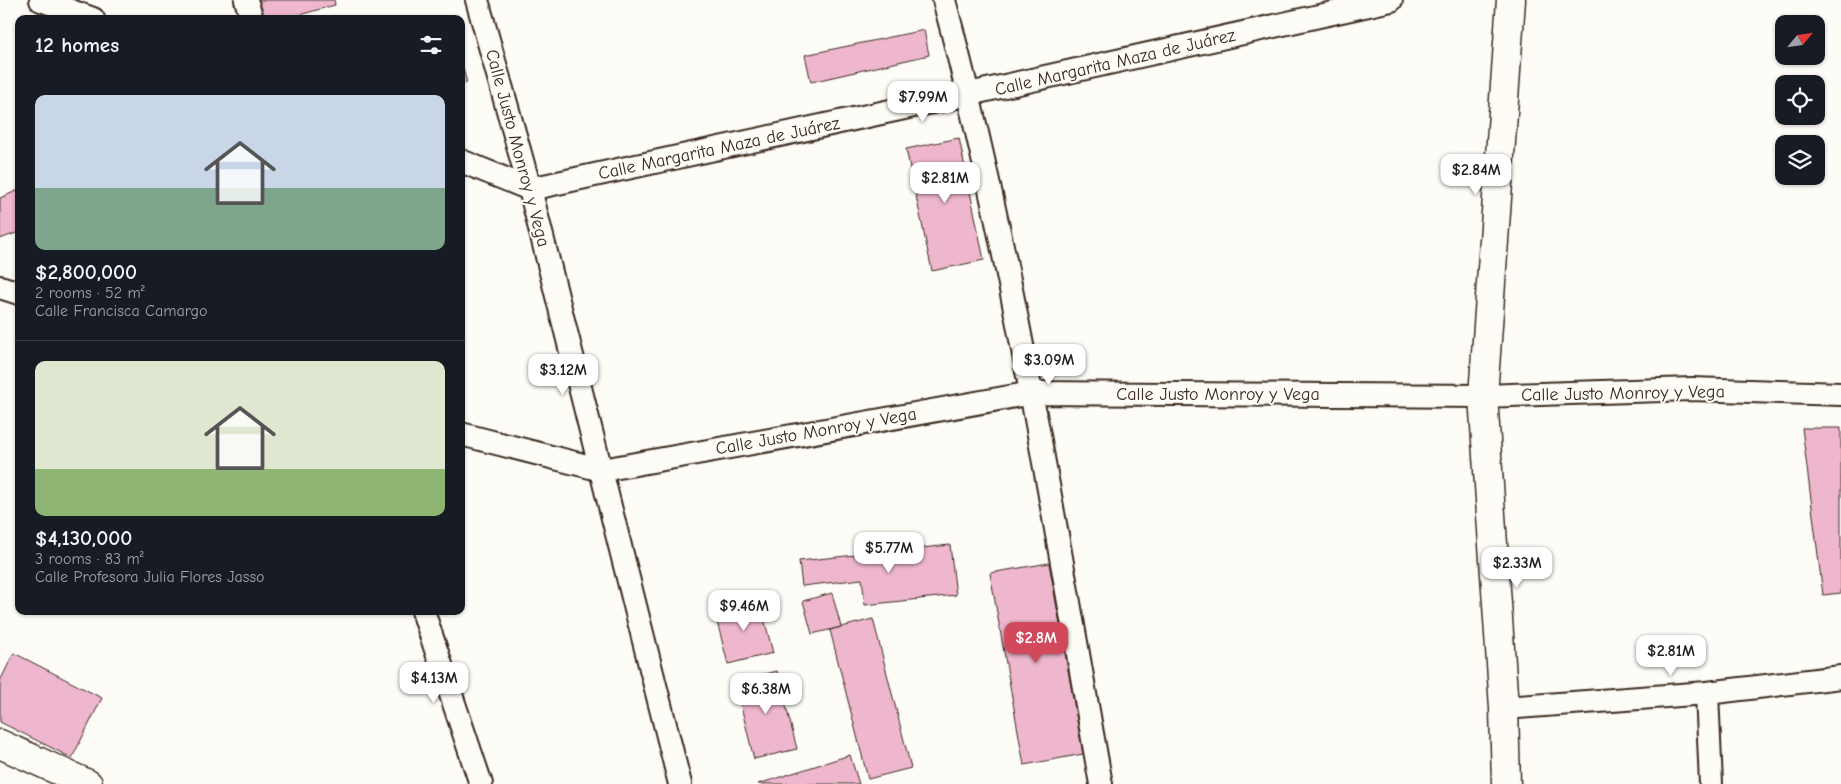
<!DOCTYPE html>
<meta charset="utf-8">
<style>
:root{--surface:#171b24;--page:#20242c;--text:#f1f3f6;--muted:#9ea1a6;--line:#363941;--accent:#d1495b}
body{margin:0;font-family:"Comic Neue",sans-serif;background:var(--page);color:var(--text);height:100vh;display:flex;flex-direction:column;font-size:19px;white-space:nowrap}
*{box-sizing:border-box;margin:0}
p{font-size:16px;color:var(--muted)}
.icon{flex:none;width:28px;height:28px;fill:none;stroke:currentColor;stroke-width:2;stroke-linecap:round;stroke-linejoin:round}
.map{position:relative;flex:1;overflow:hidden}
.details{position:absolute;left:15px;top:15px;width:450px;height:600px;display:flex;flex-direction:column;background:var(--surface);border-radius:10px;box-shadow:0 1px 4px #0004}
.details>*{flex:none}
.needle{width:32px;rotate:61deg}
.fabs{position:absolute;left:1775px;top:15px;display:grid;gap:10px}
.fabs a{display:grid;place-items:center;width:50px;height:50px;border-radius:10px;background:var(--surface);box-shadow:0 1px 4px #0004;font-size:25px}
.price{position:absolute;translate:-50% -42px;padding:0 11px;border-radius:10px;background:#fff;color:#222;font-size:16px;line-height:32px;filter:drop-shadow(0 1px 2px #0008)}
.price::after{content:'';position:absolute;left:50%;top:30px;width:15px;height:11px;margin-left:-8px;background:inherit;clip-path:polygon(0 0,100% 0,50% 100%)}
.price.selected{background:var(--accent);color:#fff}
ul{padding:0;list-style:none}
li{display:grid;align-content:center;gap:10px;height:265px;padding:0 20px}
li+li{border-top:1px solid var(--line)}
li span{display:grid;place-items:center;height:155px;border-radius:10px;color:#555}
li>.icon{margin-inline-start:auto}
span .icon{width:90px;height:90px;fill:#fffc;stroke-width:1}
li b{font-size:21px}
h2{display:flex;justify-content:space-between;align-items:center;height:60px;padding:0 20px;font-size:21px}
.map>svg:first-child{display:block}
.building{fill:#eeb7ce;stroke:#3b2a1e}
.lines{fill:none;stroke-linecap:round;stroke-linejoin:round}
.minor-casing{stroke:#3b2a1e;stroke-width:26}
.tertiary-casing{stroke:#3b2a1e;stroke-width:31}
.secondary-casing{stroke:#3b2a1e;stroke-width:31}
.minor{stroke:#fdfcf7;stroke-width:22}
.tertiary{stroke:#fdfcf7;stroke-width:28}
.secondary{stroke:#fdfcf7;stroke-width:28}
.labels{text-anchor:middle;stroke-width:4;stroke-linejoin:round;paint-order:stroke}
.street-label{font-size:18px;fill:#3b2a1e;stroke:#fdfcf7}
</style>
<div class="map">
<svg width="1841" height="784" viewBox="0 0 1841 784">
<rect width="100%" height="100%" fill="#fdfcf7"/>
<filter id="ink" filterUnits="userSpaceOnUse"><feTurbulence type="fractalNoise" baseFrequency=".02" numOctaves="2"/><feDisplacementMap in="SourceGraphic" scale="10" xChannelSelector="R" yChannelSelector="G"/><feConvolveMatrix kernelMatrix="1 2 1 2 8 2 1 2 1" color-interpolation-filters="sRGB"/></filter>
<g filter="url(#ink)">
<g class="building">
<path d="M 255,0 L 334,0 L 335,5 L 285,19 L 260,19 Z"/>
<path d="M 924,30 L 929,55 L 811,82 L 805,55 Z"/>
<path d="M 461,61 L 467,83 L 461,84 Z"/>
<path d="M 959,138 L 984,260 L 932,271 L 906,149 Z"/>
<path d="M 19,190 L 19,232 L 0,239 L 0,198 Z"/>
<path d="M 1802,428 L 1841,428 L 1841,593 L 1823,595 Z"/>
<path d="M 950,545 L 956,595 L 865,605 L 862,579 L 802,586 L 799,561 Z"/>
<path d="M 1049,563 L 1083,754 L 1024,765 L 990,573 Z"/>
<path d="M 832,593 L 841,627 L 812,634 L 803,601 Z"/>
<path d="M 759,599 L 773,653 L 728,664 L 714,610 Z"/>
<path d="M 873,619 L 911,768 L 868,779 L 830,630 Z"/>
<path d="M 14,653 L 102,698 L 72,758 L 0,722 L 0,681 Z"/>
<path d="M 777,671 L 797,749 L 754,759 L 735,682 Z"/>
<path d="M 850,755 L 859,784 L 758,784 Z"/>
</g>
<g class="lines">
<defs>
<g id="minor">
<path d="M 41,0 L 93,19"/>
<path d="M 246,0 L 252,19"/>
<path d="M 477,0 L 530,189 L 680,784"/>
<path d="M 944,0 C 1013,258 1054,522 1101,784"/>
<path d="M 461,161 L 530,189 L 969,94 L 1391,0"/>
<path d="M 0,287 L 19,293"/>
<path d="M 461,434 L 602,470 L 1032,393 L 1483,396 L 1692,389 L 1841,394"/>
<path d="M 423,611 L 481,784"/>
<path d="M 1707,693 L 1711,784"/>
<path d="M 1504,708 L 1707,693 L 1841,677"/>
</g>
<path id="tertiary" d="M 1506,784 L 1504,708 L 1483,396 L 1511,0"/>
<path id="secondary" d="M 0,744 L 88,784"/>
</defs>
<use href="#minor" class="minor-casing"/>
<use href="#tertiary" class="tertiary-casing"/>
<use href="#secondary" class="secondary-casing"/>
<use href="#minor" class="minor"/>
<use href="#tertiary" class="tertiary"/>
<use href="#secondary" class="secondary"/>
</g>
</g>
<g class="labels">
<g class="street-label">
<text transform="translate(1115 62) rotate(-13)" y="6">Calle Margarita Maza de Juárez</text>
<text transform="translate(518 148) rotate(75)" y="6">Calle Justo Monroy y Vega</text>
<text transform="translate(719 148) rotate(-12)" y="6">Calle Margarita Maza de Juárez</text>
<text transform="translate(1623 393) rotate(-1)" y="6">Calle Justo Monroy y Vega</text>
<text x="1218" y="400">Calle Justo Monroy y Vega</text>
<text transform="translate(816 431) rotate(-10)" y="6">Calle Justo Monroy y Vega</text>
</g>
</g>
</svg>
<div class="fabs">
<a><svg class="needle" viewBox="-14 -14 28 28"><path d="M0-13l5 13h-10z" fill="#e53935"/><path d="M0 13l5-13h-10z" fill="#9ea1a6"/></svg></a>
<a><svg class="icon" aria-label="locate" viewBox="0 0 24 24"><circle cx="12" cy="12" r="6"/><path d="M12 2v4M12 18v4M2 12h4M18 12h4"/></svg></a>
<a><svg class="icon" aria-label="layers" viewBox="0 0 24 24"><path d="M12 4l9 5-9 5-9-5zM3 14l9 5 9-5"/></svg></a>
</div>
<b class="price" style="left:923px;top:123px">$7.99M</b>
<b class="price" style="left:1476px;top:196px">$2.84M</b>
<b class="price" style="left:945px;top:204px">$2.81M</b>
<b class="price" style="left:1049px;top:386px">$3.09M</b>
<b class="price" style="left:563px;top:396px">$3.12M</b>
<b class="price" style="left:889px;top:574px">$5.77M</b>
<b class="price" style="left:1517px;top:589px">$2.33M</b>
<b class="price" style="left:744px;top:632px">$9.46M</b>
<b class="price selected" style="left:1036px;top:664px">$2.8M</b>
<b class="price" style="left:1671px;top:677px">$2.81M</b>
<b class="price" style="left:434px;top:704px">$4.13M</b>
<b class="price" style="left:766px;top:715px">$6.38M</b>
<section class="details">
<h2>12 homes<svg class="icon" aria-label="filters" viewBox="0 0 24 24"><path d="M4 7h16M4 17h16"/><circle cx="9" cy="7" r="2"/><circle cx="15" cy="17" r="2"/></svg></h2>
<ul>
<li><span style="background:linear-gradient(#c9d6e8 60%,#7fa58c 0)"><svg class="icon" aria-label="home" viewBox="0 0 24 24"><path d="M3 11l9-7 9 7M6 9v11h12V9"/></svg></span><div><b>$2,800,000</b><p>2 rooms · 52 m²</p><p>Calle Francisca Camargo</p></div></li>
<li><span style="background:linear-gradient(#dfe7d0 70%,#8fb573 0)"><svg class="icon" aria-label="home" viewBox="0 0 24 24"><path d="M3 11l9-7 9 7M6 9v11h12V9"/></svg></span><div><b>$4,130,000</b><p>3 rooms · 83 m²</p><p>Calle Profesora Julia Flores Jasso</p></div></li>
</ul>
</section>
</div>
